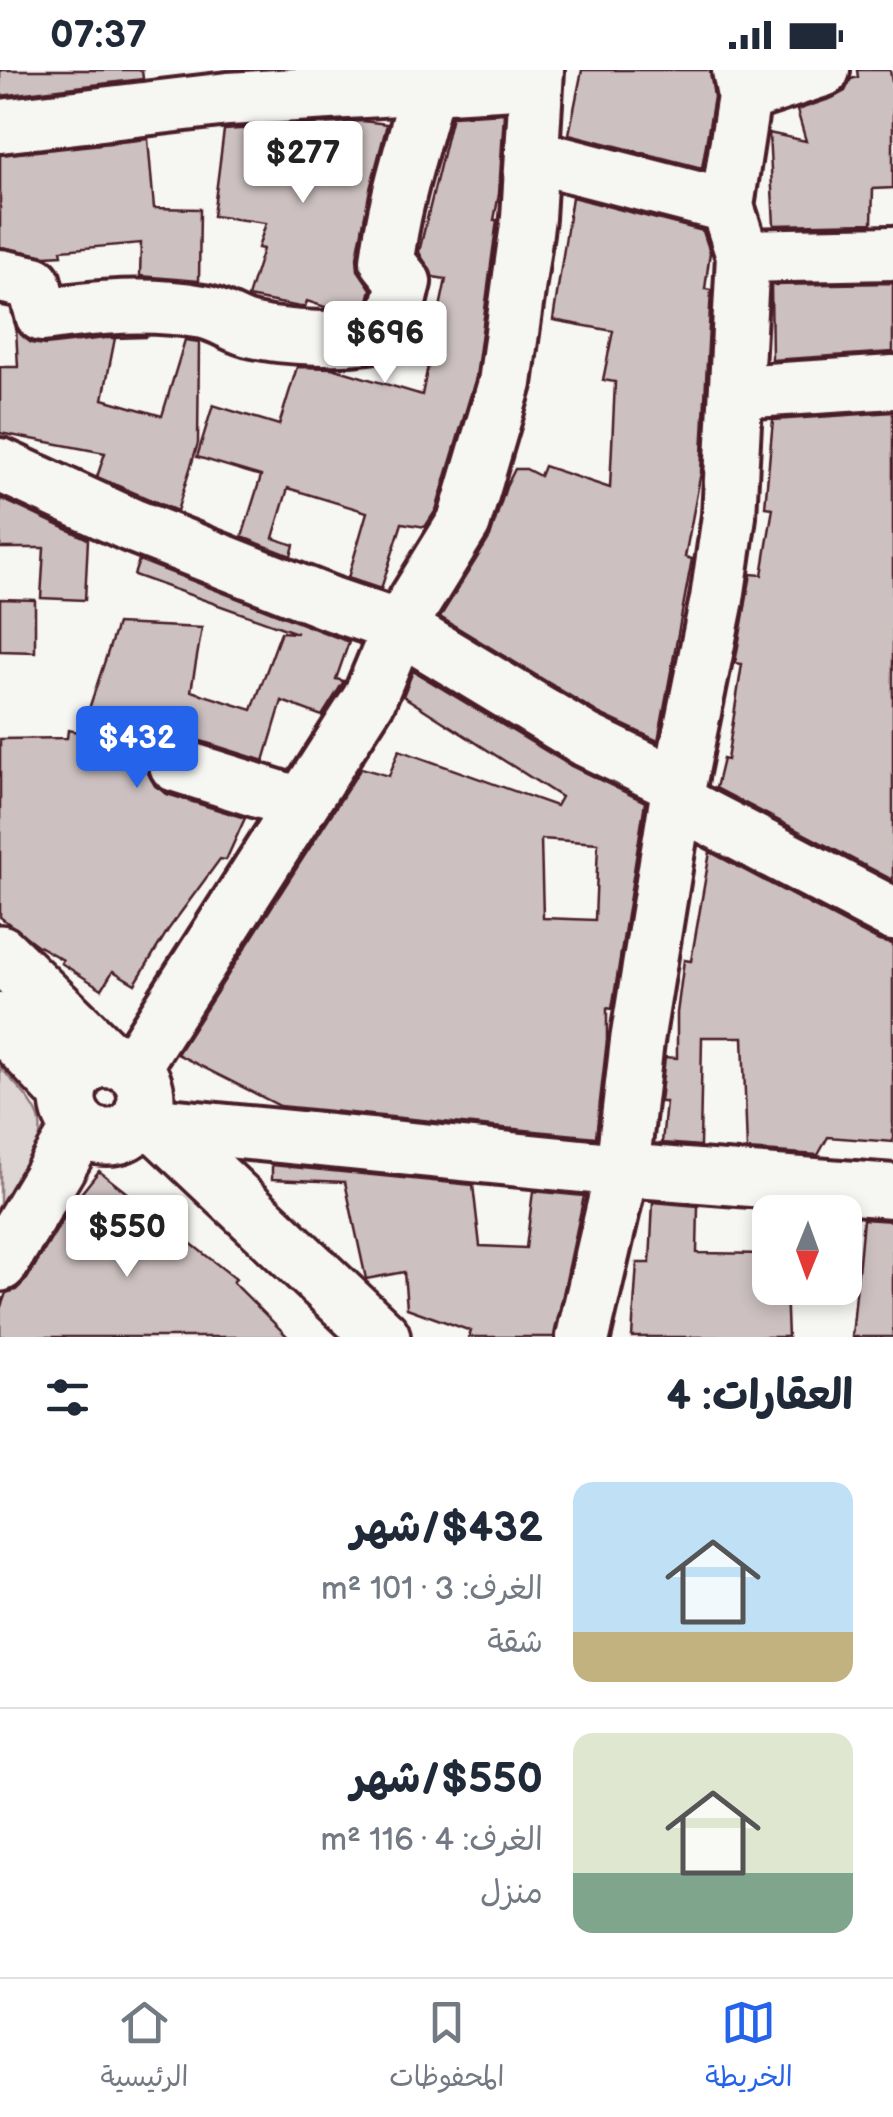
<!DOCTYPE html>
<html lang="ar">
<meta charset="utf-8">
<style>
:root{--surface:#fff;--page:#f6f6f7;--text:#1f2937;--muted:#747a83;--line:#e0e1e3;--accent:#2563eb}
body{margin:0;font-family:"Balsamiq Sans","Playpen Sans Arabic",sans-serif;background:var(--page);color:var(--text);direction:rtl;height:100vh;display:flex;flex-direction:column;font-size:38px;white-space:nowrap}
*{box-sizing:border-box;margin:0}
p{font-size:32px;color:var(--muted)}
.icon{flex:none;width:55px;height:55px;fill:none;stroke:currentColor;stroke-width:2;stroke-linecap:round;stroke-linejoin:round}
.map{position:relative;height:1267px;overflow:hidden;direction:ltr}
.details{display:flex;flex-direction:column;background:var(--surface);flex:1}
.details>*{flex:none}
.needle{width:65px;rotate:181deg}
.buttons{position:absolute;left:752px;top:1125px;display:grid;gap:20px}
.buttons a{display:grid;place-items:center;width:110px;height:110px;border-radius:20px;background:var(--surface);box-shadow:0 5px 15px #0003;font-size:50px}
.price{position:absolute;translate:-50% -85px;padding:0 22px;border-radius:10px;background:#fff;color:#222;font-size:32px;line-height:65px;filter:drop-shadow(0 2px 5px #0008)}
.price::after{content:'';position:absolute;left:50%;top:60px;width:30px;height:22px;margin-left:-15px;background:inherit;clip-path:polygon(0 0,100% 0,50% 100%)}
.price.on{background:var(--accent);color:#fff}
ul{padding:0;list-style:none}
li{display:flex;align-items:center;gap:30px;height:250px;padding:0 40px}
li+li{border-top:2px solid var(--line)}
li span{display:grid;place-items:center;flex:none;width:280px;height:200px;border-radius:20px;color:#555}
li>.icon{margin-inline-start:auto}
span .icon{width:120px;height:120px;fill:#fffc;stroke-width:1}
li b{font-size:42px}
h2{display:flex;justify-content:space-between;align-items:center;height:120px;padding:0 40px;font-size:42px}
.status{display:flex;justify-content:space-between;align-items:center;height:70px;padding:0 50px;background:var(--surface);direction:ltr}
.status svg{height:28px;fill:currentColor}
.dock{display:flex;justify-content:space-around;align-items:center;height:140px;border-top:2px solid var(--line);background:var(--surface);font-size:28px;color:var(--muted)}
.dock a{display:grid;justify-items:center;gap:5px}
.dock .on{color:var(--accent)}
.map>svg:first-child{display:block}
.green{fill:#ddd6d5;stroke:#947a80;stroke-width:2.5}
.building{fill:#ccc1c0;stroke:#4a1f2b;stroke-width:2.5;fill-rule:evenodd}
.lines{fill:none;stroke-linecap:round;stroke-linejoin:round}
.minor-casing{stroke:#4a1f2b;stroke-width:60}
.major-casing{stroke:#4a1f2b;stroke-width:62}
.minor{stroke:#f6f6f2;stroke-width:52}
.major{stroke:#f6f6f2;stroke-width:55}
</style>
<div class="status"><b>07:37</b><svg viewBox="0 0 49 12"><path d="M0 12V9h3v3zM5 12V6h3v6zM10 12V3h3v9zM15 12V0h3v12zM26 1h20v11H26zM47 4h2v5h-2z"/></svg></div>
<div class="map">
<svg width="893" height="1267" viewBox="0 0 893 1267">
<rect width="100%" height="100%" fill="#f6f6f2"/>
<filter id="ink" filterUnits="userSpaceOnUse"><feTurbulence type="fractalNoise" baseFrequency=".01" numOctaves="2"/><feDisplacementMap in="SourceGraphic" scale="20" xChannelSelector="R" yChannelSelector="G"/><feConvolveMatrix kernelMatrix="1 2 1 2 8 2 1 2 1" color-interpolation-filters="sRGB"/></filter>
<g filter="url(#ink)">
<path class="green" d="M 0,997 C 13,1012 32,1029 39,1048 C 48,1078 14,1126 0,1151 Z"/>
<g class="building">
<path d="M 0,0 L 142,0 L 143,9 L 0,26 Z"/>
<path d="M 582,0 L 710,0 L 714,27 L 702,98 L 569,64 Z"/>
<path d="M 857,0 L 890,0 L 893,18 L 893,118 L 873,119 L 872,153 L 774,155 L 769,63 L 806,71 L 797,40 L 832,28 L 845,21 L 851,9 L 858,7 Z"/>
<path d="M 504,43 L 499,124 L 494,150 L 497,150 L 476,307 L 436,440 L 425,457 L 402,453 L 381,519 L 348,508 L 367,442 L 288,418 L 273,468 L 294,475 L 291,486 L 242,467 L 261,406 L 197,387 L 213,335 L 279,355 L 297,297 L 332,298 L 422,325 L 446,209 L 433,207 L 419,182 L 452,46 Z"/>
<path d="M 363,51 L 387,54 L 370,119 L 357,187 L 358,200 L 371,219 L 367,234 L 328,238 L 307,231 L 305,237 L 300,237 L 248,227 L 263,179 L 258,178 L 266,153 L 213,146 L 224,60 Z"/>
<path d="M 148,69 L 154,138 L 200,139 L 199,211 L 140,206 L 141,173 L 61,180 L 62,185 L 46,186 L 0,177 L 0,85 Z"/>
<path d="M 572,127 L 703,161 L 710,182 L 705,219 L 711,220 L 701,402 L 685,487 L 692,489 L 658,671 L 600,644 L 440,547 L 490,467 L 506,417 L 515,399 L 526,399 L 540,406 L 544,396 L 610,418 L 615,312 L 603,310 L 613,261 L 553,250 Z"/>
<path d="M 893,213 L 893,282 L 772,290 L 771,215 Z"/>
<path d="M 16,259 L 31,273 L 45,275 L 105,268 L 146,267 L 115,268 L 103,329 L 162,346 L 185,270 L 199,272 L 198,373 L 177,441 L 97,407 L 105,383 L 0,363 L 0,297 L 18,297 Z"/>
<path d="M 893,342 L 893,810 L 716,718 L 723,689 L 727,690 L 742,594 L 735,593 L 751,504 L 762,505 L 773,438 L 765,437 L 773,350 Z"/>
<path d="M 0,428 L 88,469 L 85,530 L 41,528 L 44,478 L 0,478 Z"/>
<path d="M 139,490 L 349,572 L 336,609 L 344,611 L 322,646 L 282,631 L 264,691 L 185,666 L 169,666 L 155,674 L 148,685 L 147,701 L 155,716 L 167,724 L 245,748 L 226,790 L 220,789 L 168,860 L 135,914 L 113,901 L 102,919 L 61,893 L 63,890 L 37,875 L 0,847 L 0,669 L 67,668 L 68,660 L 78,662 L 86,648 L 117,554 L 202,558 L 191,621 L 252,640 L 281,562 L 297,563 L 134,505 Z"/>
<path d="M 0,529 L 35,530 L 35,582 L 0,581 Z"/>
<path d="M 413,601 L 571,696 L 645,732 L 612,939 L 607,938 L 607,970 L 596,1067 L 280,1036 L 177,984 L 361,698 L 389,706 L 399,680 L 556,736 L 561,727 L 403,626 ZM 541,769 L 598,773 L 595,850 L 543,848 Z"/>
<path d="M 710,782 L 879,871 L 893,874 L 893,1072 L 828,1067 L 818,1085 L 747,1080 L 743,967 L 702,967 L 700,1076 L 662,1073 L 666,1032 L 660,1032 L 665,987 L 677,988 L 677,943 L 684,890 L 691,891 Z"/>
<path d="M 272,1095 L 473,1115 L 480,1176 L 526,1178 L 533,1121 L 584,1126 L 554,1267 L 469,1267 L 471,1261 L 407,1238 L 404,1202 L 366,1209 L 345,1112 L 272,1109 Z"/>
<path d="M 99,1101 L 236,1209 L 233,1212 L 288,1267 L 0,1267 L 0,1239 L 6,1223 L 16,1220 L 27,1209 L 71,1136 Z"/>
<path d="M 653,1132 L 698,1136 L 697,1183 L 770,1184 L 770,1218 L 786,1218 L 788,1267 L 632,1267 L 637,1193 L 650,1193 Z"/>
<path d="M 863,1149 L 893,1151 L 893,1267 L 852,1267 Z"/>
</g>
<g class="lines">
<defs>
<g id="minor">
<path d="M 744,26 L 823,0"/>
<path d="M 0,56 L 228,29 L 535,11"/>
<path d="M 533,86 L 727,136"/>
<path d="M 743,186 L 893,183"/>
<path d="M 0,206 L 34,213 L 42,245 C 97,237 148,232 203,242 C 221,245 236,258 254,261 C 281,267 350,272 376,264 C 397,257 399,230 404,212 L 387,191 C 394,131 413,76 428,18"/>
<path d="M 737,322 L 893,312"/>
<path d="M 0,395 L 131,455 L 329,533 L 399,557 L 586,670 L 679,715"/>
<path d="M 176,695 L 300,734"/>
<path d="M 676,731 L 893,844"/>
<path d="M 132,999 L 369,629 L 399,557 L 464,452 L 505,313 L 528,148 L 537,0"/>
<path d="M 158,1054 L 622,1100 L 893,1121"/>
<path d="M 583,1267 L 622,1100 L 637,971 L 676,731 L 717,529 L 729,446 L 743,186 L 727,136 L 744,26 L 739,0"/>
</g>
<g id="major">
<path d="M 0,883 L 109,990"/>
<path d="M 0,951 L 68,1023"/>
<circle cx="107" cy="1028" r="39"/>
<path d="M 143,1041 L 382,1267"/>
<path d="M 0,1193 L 81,1057"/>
</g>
</defs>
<use href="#minor" class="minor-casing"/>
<use href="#major" class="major-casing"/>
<use href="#minor" class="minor"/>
<use href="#major" class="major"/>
</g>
</g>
</svg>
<div class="buttons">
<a><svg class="needle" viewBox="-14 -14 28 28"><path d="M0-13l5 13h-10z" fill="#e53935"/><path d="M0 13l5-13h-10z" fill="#747a83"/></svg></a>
</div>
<b class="price" style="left:303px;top:136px">$277</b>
<b class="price" style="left:385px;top:316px">$696</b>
<b class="price on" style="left:137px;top:721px">$432</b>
<b class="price" style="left:127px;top:1210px">$550</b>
</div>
<section class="details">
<h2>العقارات: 4<svg class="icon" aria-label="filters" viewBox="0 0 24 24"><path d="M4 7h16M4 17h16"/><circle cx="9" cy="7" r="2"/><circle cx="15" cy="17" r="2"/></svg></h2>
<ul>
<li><span style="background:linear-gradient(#bfe0f5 75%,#c2b280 0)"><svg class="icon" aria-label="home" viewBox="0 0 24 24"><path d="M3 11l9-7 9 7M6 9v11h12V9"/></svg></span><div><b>$432/شهر</b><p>الغرف: 3 · 101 m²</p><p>شقة</p></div></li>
<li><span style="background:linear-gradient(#dfe7d0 70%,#7fa58c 0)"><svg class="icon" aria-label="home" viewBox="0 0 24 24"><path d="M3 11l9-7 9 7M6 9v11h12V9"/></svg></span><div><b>$550/شهر</b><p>الغرف: 4 · 116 m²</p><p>منزل</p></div></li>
</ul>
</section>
<nav class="dock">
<a class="on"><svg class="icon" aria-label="map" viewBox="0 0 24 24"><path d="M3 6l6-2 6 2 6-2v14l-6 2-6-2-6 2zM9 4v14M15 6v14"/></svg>الخريطة</a>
<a><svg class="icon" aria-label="saved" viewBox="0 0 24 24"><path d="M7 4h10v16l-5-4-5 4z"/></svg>المحفوظات</a>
<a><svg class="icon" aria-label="home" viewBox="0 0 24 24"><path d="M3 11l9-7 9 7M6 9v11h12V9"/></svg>الرئيسية</a>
</nav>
